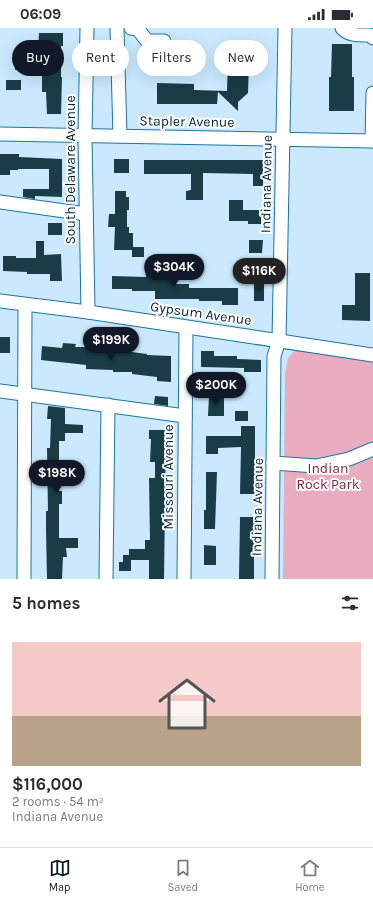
<!DOCTYPE html>
<meta charset="utf-8">
<style>
:root{--surface:#fff;--page:#f2f2f3;--text:#2b2b33;--muted:#7c7c81;--line:#e1e1e2;--accent:#111827}
body{margin:0;font-family:Karla,sans-serif;background:var(--page);color:var(--text);height:100vh;display:flex;flex-direction:column;font-size:15px;white-space:nowrap}
*{box-sizing:border-box;margin:0}
p{font-size:13px;color:var(--muted)}
.icon{flex:none;width:22px;height:22px;fill:none;stroke:currentColor;stroke-width:2;stroke-linecap:round;stroke-linejoin:round}
.map{position:relative;height:551px;overflow:hidden}
.panel{display:flex;flex-direction:column;background:var(--surface);flex:1}
.panel>*{flex:none}
.hud{position:absolute;left:12px;top:12px;width:349px;height:36px;display:flex;gap:8px}
.price{position:absolute;translate:-50% -34px;padding:0 9px;border-radius:14px;background:var(--accent);color:#fff;font-size:13px;line-height:26px;filter:drop-shadow(0 1px 2px #0008)}
.price::after{content:'';position:absolute;left:50%;top:24px;width:12px;height:9px;margin-left:-6px;background:inherit;clip-path:polygon(0 0,100% 0,50% 100%)}
.price.active{background:#222;color:#fff}
ul{padding:0;list-style:none}
li{display:grid;align-content:center;gap:8px;height:212px;padding:0 12px}
li span{display:grid;place-items:center;height:124px;border-radius:0px;color:#555}
li>.icon{margin-inline-start:auto}
span .icon{width:72px;height:72px;fill:#fffc;stroke-width:1}
li b{font-size:17px}
h2{display:flex;justify-content:space-between;align-items:center;height:48px;padding:0 12px;font-size:17px}
.chip{padding:0 14px;border-radius:18px;background:var(--surface);box-shadow:0 4px 16px #0002;font-size:14px;line-height:36px}
.chip.active{background:var(--accent);color:#fff}
.status{display:flex;justify-content:space-between;align-items:center;height:28px;padding:0 20px;background:var(--surface);direction:ltr}
.status svg{height:11px;fill:currentColor}
.tab-bar{display:flex;justify-content:space-around;align-items:center;height:56px;border-top:1px solid var(--line);background:var(--surface);font-size:11px;color:var(--muted)}
.tab-bar a{display:grid;justify-items:center;gap:2px}
.tab-bar .active{color:var(--accent)}
.map>svg:first-child{display:block}
.green{fill:#e9adbf}
.building{fill:#1a3c46}
.lines{fill:none;stroke-linecap:round;stroke-linejoin:round}
.minor-casing{stroke:#1c74a4;stroke-width:15}
.minor{stroke:#fff;stroke-width:13}
.labels{text-anchor:middle;stroke-width:4;stroke-linejoin:round;paint-order:stroke}
.street-label{font-size:14px;fill:#002337;stroke:#fff}
.park-label{font-size:14px;fill:#7d1d47;stroke:#fff}
</style>
<div class="status"><b>06:09</b><svg viewBox="0 0 49 12"><path d="M0 12V9h3v3zM5 12V6h3v6zM10 12V3h3v9zM15 12V0h3v12zM26 1h20v11H26zM47 4h2v5h-2z"/></svg></div>
<div class="map">
<svg width="373" height="551" viewBox="0 0 373 551">
<rect width="100%" height="100%" fill="#cae9fe"/>
<path class="green" d="M 297,320 L 373,332 L 373,551 L 283,551 L 285,345 L 288,330 Z"/>
<g class="building">
<path d="M 39,5 L 63,5 L 63,18 L 61,18 L 61,49 L 62,49 L 61,86 L 47,86 L 46,64 L 42,64 L 42,38 L 37,38 Z"/>
<path d="M 332,16 L 352,16 L 352,49 L 354,49 L 354,83 L 329,83 L 329,49 L 331,49 Z"/>
<path d="M 228,30 L 238,30 L 238,33 L 249,33 L 248,65 L 238,74 L 238,83 L 218,64 L 217,76 L 157,76 L 157,55 L 194,56 L 194,62 L 227,63 Z"/>
<path d="M 15,31 L 26,31 L 27,41 L 15,42 Z"/>
<rect x="6" y="52" width="15" height="10"/>
<path d="M 0,126 L 19,126 L 19,129 L 62,131 L 62,169 L 35,168 L 35,171 L 23,169 L 23,161 L 49,161 L 49,141 L 18,141 L 18,142 L 10,142 L 10,147 L 0,147 Z"/>
<rect x="114" y="131" width="15" height="14"/>
<path d="M 144,132 L 263,132 L 263,158 L 253,158 L 253,146 L 203,145 L 203,172 L 186,172 L 186,163 L 191,162 L 191,146 L 144,146 Z"/>
<path d="M 115,163 L 126,163 L 126,169 L 129,169 L 129,182 L 127,182 L 127,199 L 129,199 L 129,205 L 133,205 L 133,219 L 144,219 L 144,229 L 132,229 L 132,222 L 114,222 L 115,199 L 108,199 L 109,186 L 115,186 Z"/>
<path d="M 229,172 L 243,172 L 243,182 L 261,182 L 261,196 L 248,196 L 248,193 L 229,193 Z"/>
<rect x="48" y="195" width="14" height="12"/>
<path d="M 249,212 L 263,212 L 262,225 L 249,225 Z"/>
<path d="M 36,213 L 44,213 L 44,227 L 61,226 L 62,253 L 50,253 L 50,246 L 27,246 L 27,244 L 3,243 L 3,228 L 16,228 L 16,230 L 36,230 Z"/>
<path d="M 145,240 L 173,240 L 173,256 L 189,256 L 189,260 L 238,260 L 238,277 L 222,277 L 222,273 L 199,273 L 199,271 L 155,271 L 155,263 L 132,263 L 132,261 L 112,261 L 112,248 L 146,249 Z"/>
<path d="M 355,245 L 370,245 L 370,293 L 342,292 L 342,277 L 355,277 Z"/>
<rect x="254" y="255" width="10" height="18"/>
<rect x="0" y="309" width="10" height="16"/>
<path d="M 63,315 L 76,316 L 75,319 L 100,319 L 100,323 L 124,323 L 147,326 L 147,327 L 171,328 L 171,354 L 157,353 L 157,349 L 132,346 L 132,344 L 113,344 L 113,342 L 86,341 L 86,337 L 41,332 L 42,318 L 62,320 Z"/>
<path d="M 201,323 L 214,323 L 214,328 L 237,328 L 237,331 L 261,332 L 261,344 L 244,344 L 244,340 L 201,339 Z"/>
<path d="M 155,368 L 168,369 L 168,378 L 154,376 Z"/>
<path d="M 209,368 L 224,369 L 224,388 L 208,388 Z"/>
<path d="M 48,378 L 65,380 L 65,396 L 83,397 L 83,405 L 65,405 L 65,413 L 59,413 L 59,463 L 62,463 L 62,476 L 59,476 L 59,510 L 78,510 L 78,520 L 66,520 L 67,529 L 63,529 L 62,551 L 47,551 L 46,502 L 46,483 L 48,483 L 47,420 L 50,420 L 51,391 L 47,391 Z"/>
<rect x="235" y="383" width="13" height="10"/>
<path d="M 241,398 L 255,398 L 255,466 L 240,466 L 241,419 L 218,420 L 218,426 L 206,426 L 206,408 L 241,408 Z"/>
<path d="M 149,402 L 166,402 L 164,551 L 149,551 L 149,532 L 131,532 L 131,543 L 119,543 L 119,534 L 123,534 L 123,527 L 129,527 L 129,521 L 145,521 L 145,512 L 150,512 L 149,450 L 155,450 L 155,434 L 150,434 L 151,411 L 149,411 Z"/>
<path d="M 206,444 L 217,444 L 215,501 L 204,501 L 204,482 L 206,482 Z"/>
<path d="M 240,489 L 254,489 L 254,551 L 239,551 Z"/>
<path d="M 204,517 L 216,518 L 216,537 L 204,537 Z"/>
</g>
<g class="lines">
<defs>
<g id="minor">
<path d="M 87,0 L 85,108 L 88,284"/>
<path d="M 117,0 L 120,108"/>
<path d="M 131,0 L 138,1 L 147,13 L 164,13"/>
<path d="M 342,0 C 349,8 360,7 370,7 L 373,10"/>
<path d="M 0,106 L 373,113"/>
<path d="M 372,113 L 373,65"/>
<path d="M 0,174 L 86,186"/>
<path d="M 0,273 L 88,284 L 373,327"/>
<path d="M 0,363 L 185,388"/>
<path d="M 273,435 L 316,438 L 349,431 L 373,421"/>
<path d="M 24,551 L 25,277"/>
<path d="M 106,551 L 108,377"/>
<path d="M 184,551 L 186,300"/>
<path d="M 272,551 L 274,328 L 279,313 L 285,0"/>
</g>
</defs>
<use href="#minor" class="minor-casing"/>
<use href="#minor" class="minor"/>
</g>
<g class="labels">
<g class="street-label">
<text transform="translate(187 93) rotate(1)" y="5">Stapler Avenue</text>
<text transform="translate(70 142) rotate(-90)" y="5">South Delaware Avenue</text>
<text transform="translate(266 156) rotate(-89)" y="5">Indiana Avenue</text>
<text transform="translate(201 285) rotate(8)" y="5">Gypsum Avenue</text>
<text transform="translate(168 449) rotate(-90)" y="5">Missouri Avenue</text>
<text transform="translate(257 479) rotate(-89)" y="5">Indiana Avenue</text>
</g>
<g class="park-label">
<text x="328" y="445">Indian<tspan x="328" dy="16">Rock Park</tspan></text>
</g>
</g>
</svg>
<b class="price" style="left:174px;top:260px">$304K</b>
<b class="price active" style="left:259px;top:264px">$116K</b>
<b class="price" style="left:111px;top:333px">$199K</b>
<b class="price" style="left:216px;top:378px">$200K</b>
<b class="price" style="left:57px;top:466px">$198K</b>
<div class="hud">
<a class="chip active">Buy</a>
<a class="chip">Rent</a>
<a class="chip">Filters</a>
<a class="chip">New</a>
</div>
</div>
<section class="panel">
<h2>5 homes<svg class="icon" aria-label="filters" viewBox="0 0 24 24"><path d="M4 7h16M4 17h16"/><circle cx="9" cy="7" r="2"/><circle cx="15" cy="17" r="2"/></svg></h2>
<ul>
<li><span style="background:linear-gradient(#f6c9c9 60%,#b9a48a 0)"><svg class="icon" aria-label="home" viewBox="0 0 24 24"><path d="M3 11l9-7 9 7M6 9v11h12V9"/></svg></span><div><b>$116,000</b><p>2 rooms · 54 m²</p><p>Indiana Avenue</p></div></li>
</ul>
</section>
<nav class="tab-bar">
<a class="active"><svg class="icon" aria-label="map" viewBox="0 0 24 24"><path d="M3 6l6-2 6 2 6-2v14l-6 2-6-2-6 2zM9 4v14M15 6v14"/></svg>Map</a>
<a><svg class="icon" aria-label="saved" viewBox="0 0 24 24"><path d="M7 4h10v16l-5-4-5 4z"/></svg>Saved</a>
<a><svg class="icon" aria-label="home" viewBox="0 0 24 24"><path d="M3 11l9-7 9 7M6 9v11h12V9"/></svg>Home</a>
</nav>
